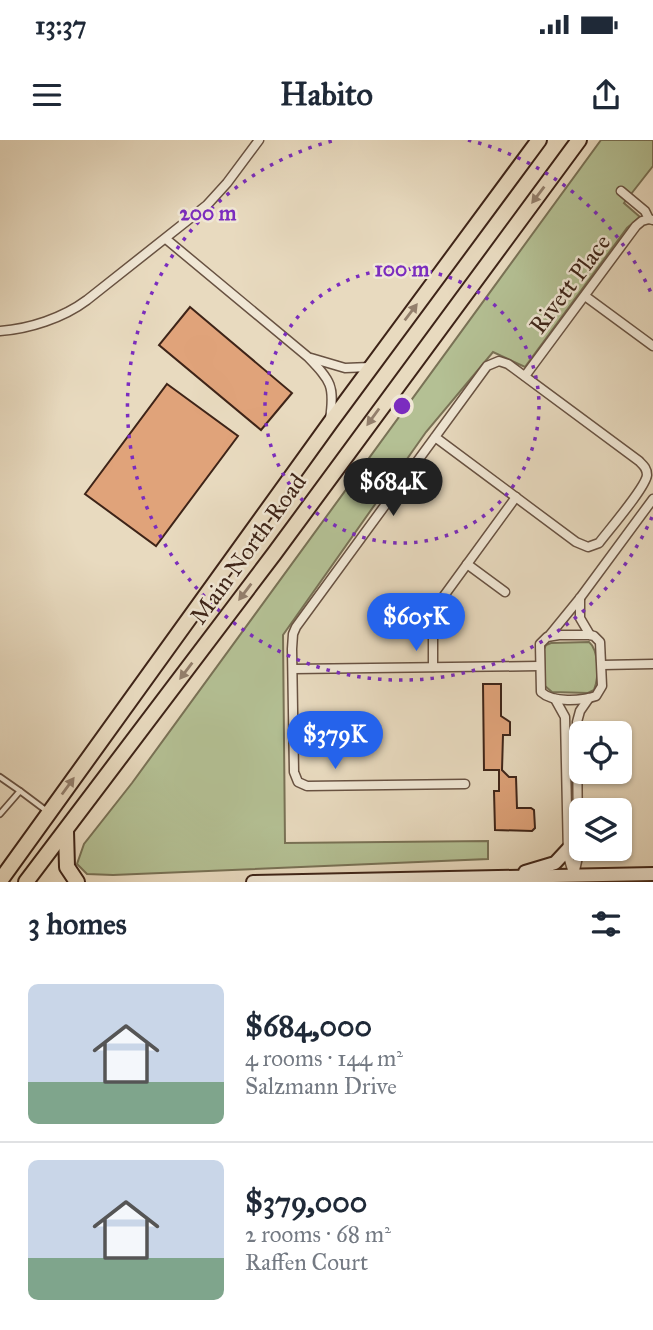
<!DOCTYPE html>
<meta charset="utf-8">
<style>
:root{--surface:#fff;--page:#f6f6f7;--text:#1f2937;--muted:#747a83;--line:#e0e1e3;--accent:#2563eb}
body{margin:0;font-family:"IM FELL Great Primer",serif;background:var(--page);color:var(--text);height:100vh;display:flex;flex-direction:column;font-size:26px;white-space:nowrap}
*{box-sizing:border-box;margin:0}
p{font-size:23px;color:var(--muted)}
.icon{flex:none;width:38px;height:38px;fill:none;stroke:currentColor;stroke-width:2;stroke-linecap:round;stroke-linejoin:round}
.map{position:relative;height:742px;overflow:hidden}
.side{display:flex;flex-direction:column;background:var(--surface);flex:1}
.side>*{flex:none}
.controls{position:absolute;left:569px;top:581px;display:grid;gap:14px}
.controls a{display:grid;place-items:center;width:63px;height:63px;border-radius:10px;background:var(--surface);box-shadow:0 2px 5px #0004;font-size:35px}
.price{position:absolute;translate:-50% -60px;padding:0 16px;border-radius:24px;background:var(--accent);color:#fff;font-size:23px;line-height:46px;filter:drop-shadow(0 2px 4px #0008)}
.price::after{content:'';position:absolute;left:50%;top:42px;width:21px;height:16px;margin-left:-10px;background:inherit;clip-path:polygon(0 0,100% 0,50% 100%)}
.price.current{background:#222;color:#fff}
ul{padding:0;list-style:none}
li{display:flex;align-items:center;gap:21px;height:175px;padding:0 28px}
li+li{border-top:2px solid var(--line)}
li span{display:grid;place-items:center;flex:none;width:196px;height:140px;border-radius:10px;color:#555}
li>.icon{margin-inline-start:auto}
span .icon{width:84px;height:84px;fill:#fffc;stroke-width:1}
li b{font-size:30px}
h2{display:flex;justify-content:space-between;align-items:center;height:84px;padding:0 28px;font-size:30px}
.status{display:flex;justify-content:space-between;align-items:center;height:49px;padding:0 35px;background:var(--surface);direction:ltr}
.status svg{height:19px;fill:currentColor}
header{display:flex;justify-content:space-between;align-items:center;height:91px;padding:0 28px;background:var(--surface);font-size:32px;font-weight:700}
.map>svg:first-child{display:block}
.green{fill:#b4c094;stroke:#797256;stroke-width:2}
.building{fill:#e0a37a;stroke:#3e2418;stroke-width:2}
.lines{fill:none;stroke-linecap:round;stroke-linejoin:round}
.lane-casing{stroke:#685242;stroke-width:8}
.street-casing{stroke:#685242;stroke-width:11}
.secondary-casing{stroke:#3e2418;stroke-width:16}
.highway-casing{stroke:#3e2418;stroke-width:18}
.lane{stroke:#f0e7d5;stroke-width:4.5}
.street{stroke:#f0e7d5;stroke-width:8}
.secondary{stroke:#f0e7d5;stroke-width:12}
.highway{stroke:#e8dabf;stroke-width:14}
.oneway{fill:#937f6c}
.ring{fill:none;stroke:#7b2cbf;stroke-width:3.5;stroke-dasharray:3.5 7}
.labels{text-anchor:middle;stroke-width:5;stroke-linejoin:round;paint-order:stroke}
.street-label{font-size:24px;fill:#3e2418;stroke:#f0e7d5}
.centre{fill:#7b2cbf;stroke:#f0e7d5;stroke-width:3.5}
.ring-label{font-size:21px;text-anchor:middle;font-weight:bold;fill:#7b2cbf;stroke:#f0e7d5;stroke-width:5;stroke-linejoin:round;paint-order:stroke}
</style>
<div class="status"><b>13:37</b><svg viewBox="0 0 49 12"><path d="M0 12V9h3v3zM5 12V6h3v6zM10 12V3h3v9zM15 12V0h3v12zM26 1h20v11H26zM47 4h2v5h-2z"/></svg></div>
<header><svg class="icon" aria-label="menu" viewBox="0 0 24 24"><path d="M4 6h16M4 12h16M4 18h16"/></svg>Habito<svg class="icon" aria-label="share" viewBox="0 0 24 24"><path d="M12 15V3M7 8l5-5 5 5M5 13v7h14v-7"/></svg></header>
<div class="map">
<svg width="653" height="742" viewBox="0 0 653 742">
<rect width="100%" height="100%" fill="#e8dabf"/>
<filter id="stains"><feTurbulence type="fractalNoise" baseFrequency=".00286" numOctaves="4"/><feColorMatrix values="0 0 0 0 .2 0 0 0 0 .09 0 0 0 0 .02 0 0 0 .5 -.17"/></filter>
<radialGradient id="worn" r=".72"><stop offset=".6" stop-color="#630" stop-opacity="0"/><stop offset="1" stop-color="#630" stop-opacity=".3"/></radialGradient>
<g class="green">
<path d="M 601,0 L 653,0 L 653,26 L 624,63 L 640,77 L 627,88 L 525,227 L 493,212 L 426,292 L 283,495 L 285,703 L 488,701 L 488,719 L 113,735 L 87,734 L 77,724 L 84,704 L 132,643 Z"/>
<path d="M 589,502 C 599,510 599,538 594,550 L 588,553 L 552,552 L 545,546 L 544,509 L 546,505 L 551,503 Z"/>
</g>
<g class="building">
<path d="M 190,167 L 292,253 L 261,290 L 159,205 Z"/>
<path d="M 167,244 L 238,296 L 156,406 L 85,354 Z"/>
<path d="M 483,544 L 501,544 L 501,576 L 510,582 L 510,595 L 503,595 L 502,630 L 509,637 L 516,637 L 517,668 L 531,668 L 534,670 L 535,688 L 532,691 L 495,690 L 494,651 L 499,651 L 499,630 L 484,630 Z"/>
</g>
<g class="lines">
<defs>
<g id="lane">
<path d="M 0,637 L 20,651"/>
<path d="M 0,674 L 20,651 L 48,672"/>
</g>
<g id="street">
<path d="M 621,51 L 645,71 L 649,79 L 653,80"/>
<path d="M 166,99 L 308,217 C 331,241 335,246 330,279"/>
<path d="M 585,156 L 653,206"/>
<path d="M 0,191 C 29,189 63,178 87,160 L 207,65 L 227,43 L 259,0"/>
<path d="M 311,218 L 345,228 L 370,227"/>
<path d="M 525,236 L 636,86 L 642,81 L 649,79"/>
<path d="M 435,297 L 576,402 L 588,407 L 599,403 C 608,391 646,347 647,335 C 647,328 643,325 639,321 L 508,224 L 499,221 L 487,226 L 296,487 L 293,494 L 292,509 L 294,632 L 298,642 L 307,646 L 465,644"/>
<path d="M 467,424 L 505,452"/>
<path d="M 580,458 L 580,478 L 590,495"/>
<path d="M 559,495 L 590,495 L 594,496 L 600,502 L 602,546 L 596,556 C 581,561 553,563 541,552 L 540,504 L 547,497 Z"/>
<path d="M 549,496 L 580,458 L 653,359"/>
<path d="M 602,525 L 653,524"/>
<path d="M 433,527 L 433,478 L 438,464 L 516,357"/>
<path d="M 293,529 L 539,526"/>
<path d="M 555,559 L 565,577 L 568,716 L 573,733"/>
<path d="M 574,735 L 578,717 L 577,582 L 580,571 L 589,558"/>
</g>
<g id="secondary">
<path d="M 525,732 L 555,723 L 568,709"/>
<path d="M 253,742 L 653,734"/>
</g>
<g id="highway">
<path d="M 66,691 L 67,727 L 77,742"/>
<path d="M 0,741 L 330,283 L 539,0"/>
<path d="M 26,742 L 274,414 L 579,0"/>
</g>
</defs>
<use href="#lane" class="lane-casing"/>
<use href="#street" class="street-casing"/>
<use href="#secondary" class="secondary-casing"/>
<use href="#highway" class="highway-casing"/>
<use href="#lane" class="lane"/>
<use href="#street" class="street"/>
<use href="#secondary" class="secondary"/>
<use href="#highway" class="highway"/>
</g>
<defs><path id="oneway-solid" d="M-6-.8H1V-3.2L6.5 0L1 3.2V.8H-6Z" transform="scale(1.75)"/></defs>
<g class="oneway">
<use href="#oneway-solid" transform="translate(538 55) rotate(127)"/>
<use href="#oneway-solid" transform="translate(411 172) rotate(-53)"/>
<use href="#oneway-solid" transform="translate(373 277) rotate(126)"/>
<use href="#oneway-solid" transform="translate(245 452) rotate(127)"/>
<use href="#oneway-solid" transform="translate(186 531) rotate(127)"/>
<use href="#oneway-solid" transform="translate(68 646) rotate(-54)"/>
</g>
<g class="ring">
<circle cx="402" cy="266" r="137"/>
<path d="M652 377A274 274 0 1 1 336 0M468 0A274 274 0 0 1 652 155"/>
</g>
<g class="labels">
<g class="street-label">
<text transform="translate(570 144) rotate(-53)" y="8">Rivett Place</text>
<text transform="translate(248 409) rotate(-54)" y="8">Main North Road</text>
</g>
</g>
<circle cx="402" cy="266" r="10" class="centre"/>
<g class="ring-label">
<text x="208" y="80">200 m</text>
<text x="402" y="136">100 m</text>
</g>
<rect width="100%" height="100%" filter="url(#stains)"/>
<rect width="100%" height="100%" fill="url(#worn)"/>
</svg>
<div class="controls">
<a><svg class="icon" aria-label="locate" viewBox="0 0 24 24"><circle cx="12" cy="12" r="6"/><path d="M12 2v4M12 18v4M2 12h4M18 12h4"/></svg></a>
<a><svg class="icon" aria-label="layers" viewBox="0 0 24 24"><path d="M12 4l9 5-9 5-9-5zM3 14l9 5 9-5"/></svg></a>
</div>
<b class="price current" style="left:393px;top:378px">$684K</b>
<b class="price" style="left:416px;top:513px">$605K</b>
<b class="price" style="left:335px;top:631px">$379K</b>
</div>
<section class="side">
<h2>3 homes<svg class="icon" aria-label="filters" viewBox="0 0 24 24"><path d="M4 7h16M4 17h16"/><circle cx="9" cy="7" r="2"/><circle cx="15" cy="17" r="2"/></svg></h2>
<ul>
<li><span style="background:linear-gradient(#c9d6e8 70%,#7fa58c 0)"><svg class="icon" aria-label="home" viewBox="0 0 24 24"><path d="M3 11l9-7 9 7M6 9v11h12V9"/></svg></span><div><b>$684,000</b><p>4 rooms · 144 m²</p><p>Salzmann Drive</p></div></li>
<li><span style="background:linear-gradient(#c9d6e8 70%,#7fa58c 0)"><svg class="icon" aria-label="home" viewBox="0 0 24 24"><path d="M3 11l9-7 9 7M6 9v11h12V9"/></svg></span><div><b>$379,000</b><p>2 rooms · 68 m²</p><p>Raffen Court</p></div></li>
</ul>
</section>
